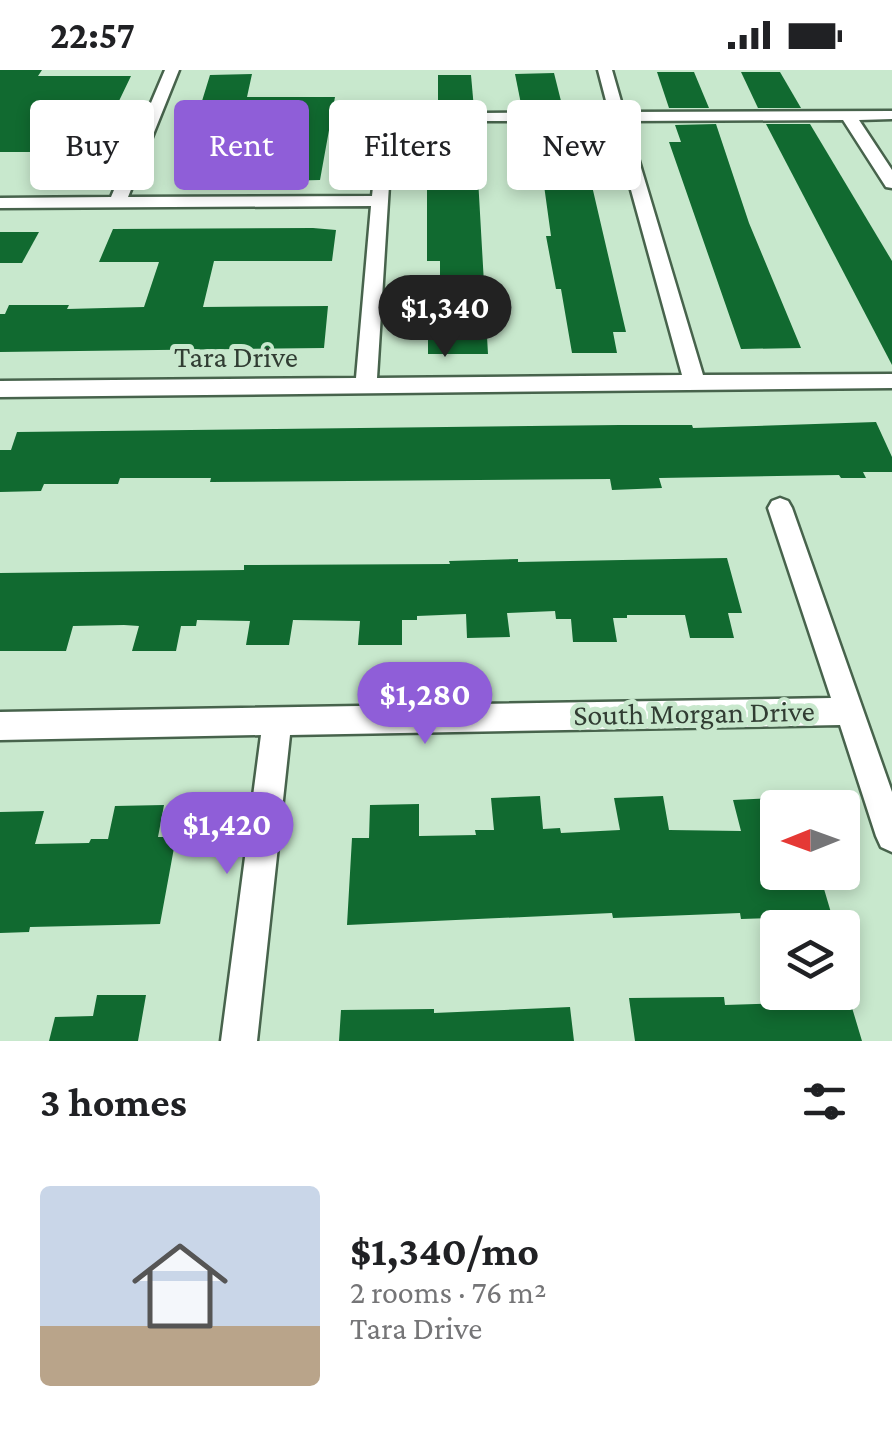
<!DOCTYPE html>
<meta charset="utf-8">
<style>
:root{--surface:#fff;--page:#f2f2f2;--text:#202124;--muted:#757577;--accent:#8f5ed8}
body{margin:0;font-family:"Crimson Pro",serif;background:var(--page);color:var(--text);height:100vh;display:flex;flex-direction:column;font-size:38px;white-space:nowrap}
*{box-sizing:border-box;margin:0}
p{font-size:32px;color:var(--muted)}
.icon{flex:none;width:55px;height:55px;fill:none;stroke:currentColor;stroke-width:2;stroke-linecap:round;stroke-linejoin:round}
.map{position:relative;height:971px;overflow:hidden}
.details{display:flex;flex-direction:column;background:var(--surface);flex:1}
.details>*{flex:none}
.top-card{position:absolute;left:30px;top:30px;width:832px;height:90px;display:flex;gap:20px}
.needle{width:65px;rotate:269deg}
.controls{position:absolute;left:760px;top:720px;display:grid;gap:20px}
.controls a{display:grid;place-items:center;width:100px;height:100px;border-radius:10px;background:var(--surface);box-shadow:0 5px 15px #0003;font-size:50px}
.price{position:absolute;translate:-50% -85px;padding:0 22px;border-radius:35px;background:var(--accent);color:#fff;font-size:32px;line-height:65px;filter:drop-shadow(0 2px 5px #0008)}
.price::after{content:'';position:absolute;left:50%;top:60px;width:30px;height:22px;margin-left:-15px;background:inherit;clip-path:polygon(0 0,100% 0,50% 100%)}
.price.selected{background:#222;color:#fff}
ul{padding:0;list-style:none}
li{display:flex;align-items:center;gap:30px;height:250px;padding:0 40px}
li span{display:grid;place-items:center;flex:none;width:280px;height:200px;border-radius:10px;color:#555}
li>.icon{margin-inline-start:auto}
span .icon{width:120px;height:120px;fill:#fffc;stroke-width:1}
li b{font-size:42px}
h2{display:flex;justify-content:space-between;align-items:center;height:120px;padding:0 40px;font-size:42px}
.pill{padding:0 35px;border-radius:10px;background:var(--surface);box-shadow:0 5px 15px #0003;font-size:35px;line-height:90px}
.pill.selected{background:var(--accent);color:#fff}
.status{display:flex;justify-content:space-between;align-items:center;height:70px;padding:0 50px;background:var(--surface);direction:ltr}
.status svg{height:28px;fill:currentColor}
.map>svg:first-child{display:block}
.building{fill:#116a30}
.lines{fill:none;stroke-linecap:round;stroke-linejoin:round}
.street-casing{stroke:#47634c;stroke-width:5}
.street{fill:#fff;fill-rule:evenodd}
.labels{text-anchor:middle;stroke-width:10;stroke-linejoin:round;paint-order:stroke}
.street-label{font-size:30px;fill:#313d33;stroke:#c8e8cd}
</style>
<div class="status"><b>22:57</b><svg viewBox="0 0 49 12"><path d="M0 12V9h3v3zM5 12V6h3v6zM10 12V3h3v9zM15 12V0h3v12zM26 1h20v11H26zM47 4h2v5h-2z"/></svg></div>
<div class="map">
<svg width="892" height="971" viewBox="0 0 892 971">
<rect width="100%" height="100%" fill="#c8e8cd"/>
<g class="building">
<path d="M 0,0 L 42,0 L 38,6 L 131,6 L 80,112 L 31,112 L 48,82 L 0,82 Z"/>
<path d="M 657,2 L 694,2 L 709,38 L 669,38 Z"/>
<path d="M 741,2 L 780,2 L 801,38 L 758,38 Z"/>
<path d="M 554,3 L 563,39 L 522,39 L 515,4 Z"/>
<path d="M 252,4 L 247,27 L 335,27 L 320,110 L 280,111 L 285,79 L 234,79 L 222,112 L 176,112 L 179,102 L 175,102 L 191,57 L 194,57 L 210,5 Z"/>
<path d="M 438,5 L 471,5 L 474,39 L 438,40 Z"/>
<path d="M 716,54 L 749,153 L 801,278 L 741,279 L 669,72 L 681,72 L 675,55 Z"/>
<path d="M 766,54 L 810,54 L 892,191 L 892,295 Z"/>
<path d="M 438,55 L 475,55 L 488,284 L 428,284 L 428,235 L 440,234 L 440,191 L 427,191 L 427,76 L 430,76 L 430,66 L 438,66 Z"/>
<path d="M 525,55 L 567,55 L 572,73 L 582,73 L 626,262 L 613,262 L 617,283 L 572,283 L 561,219 L 556,219 L 546,166 L 551,166 L 543,108 L 540,108 L 536,85 L 532,85 Z"/>
<path d="M 313,158 L 336,160 L 332,191 L 214,191 L 203,237 L 328,236 L 324,278 L 0,282 L 0,244 L 5,244 L 9,235 L 69,235 L 67,239 L 144,237 L 159,192 L 99,192 L 113,159 Z"/>
<path d="M 0,162 L 39,162 L 22,193 L 0,193 Z"/>
<path d="M 876,352 L 892,387 L 892,402 L 863,402 L 866,408 L 841,408 L 839,405 L 659,408 L 662,418 L 612,420 L 610,409 L 210,412 L 211,408 L 120,408 L 118,414 L 44,414 L 41,421 L 0,422 L 0,380 L 11,380 L 17,362 L 620,355 L 692,355 L 693,358 Z"/>
<path d="M 727,488 L 742,543 L 728,543 L 734,568 L 690,568 L 685,545 L 627,545 L 627,548 L 613,548 L 617,572 L 573,572 L 571,549 L 556,549 L 555,541 L 507,543 L 510,567 L 467,568 L 466,544 L 417,546 L 417,550 L 402,550 L 402,575 L 358,575 L 360,551 L 293,550 L 289,575 L 246,575 L 250,551 L 197,550 L 196,556 L 181,556 L 176,581 L 132,581 L 139,556 L 124,555 L 73,556 L 66,581 L 0,581 L 0,503 L 244,500 L 244,495 L 450,494 L 449,491 L 518,489 L 518,492 Z"/>
<path d="M 540,726 L 543,759 L 560,758 L 561,763 L 620,760 L 614,728 L 663,726 L 669,760 L 741,761 L 733,730 L 778,728 L 778,802 L 819,802 L 832,846 L 741,849 L 740,843 L 613,848 L 612,843 L 347,855 L 352,768 L 369,768 L 370,735 L 419,734 L 419,766 L 476,765 L 475,760 L 494,760 L 491,728 Z"/>
<path d="M 164,735 L 158,767 L 176,767 L 160,854 L 30,857 L 29,862 L 0,863 L 0,742 L 44,741 L 35,774 L 89,773 L 91,769 L 108,769 L 115,736 Z"/>
<path d="M 97,925 L 146,925 L 138,971 L 49,971 L 55,947 L 93,946 Z"/>
<path d="M 724,927 L 725,935 L 850,931 L 862,971 L 635,971 L 629,928 Z"/>
<path d="M 570,937 L 574,971 L 339,971 L 341,940 L 434,939 L 434,943 Z"/>
</g>
<g class="lines">
<defs>
<g id="street">
<path d="M 165,0 L 179,0 L 128,127 L 372,126 L 381,44 L 609,42 L 598,0 L 612,0 L 624,42 L 892,41 L 892,49 L 859,50 L 892,100 L 892,118 L 886,117 L 843,50 L 627,51 L 703,305 L 892,304 L 892,318 L 0,327 L 0,311 L 356,308 L 371,136 L 0,138 L 0,128 L 111,127 ZM 393,51 L 612,51 L 682,305 L 377,308 Z"/>
<path d="M 780,428 L 788,431 L 792,438 L 892,722 L 892,782 L 881,777 L 876,766 L 840,655 L 290,665 L 257,971 L 221,971 L 261,665 L 0,670 L 0,642 L 831,628 L 768,438 L 772,431 Z"/>
</g>
</defs>
<use href="#street" class="street-casing"/>
<use href="#street" class="street"/>
</g>
<g class="labels">
<g class="street-label">
<text x="236" y="297">Tara Drive</text>
<text transform="translate(694 643) rotate(-1)" y="10">South Morgan Drive</text>
</g>
</g>
</svg>
<div class="controls">
<a><svg class="needle" viewBox="-14 -14 28 28"><path d="M0-13l5 13h-10z" fill="#e53935"/><path d="M0 13l5-13h-10z" fill="#757577"/></svg></a>
<a><svg class="icon" aria-label="layers" viewBox="0 0 24 24"><path d="M12 4l9 5-9 5-9-5zM3 14l9 5 9-5"/></svg></a>
</div>
<b class="price selected" style="left:445px;top:290px">$1,340</b>
<b class="price" style="left:425px;top:677px">$1,280</b>
<b class="price" style="left:227px;top:807px">$1,420</b>
<div class="top-card">
<a class="pill">Buy</a>
<a class="pill selected">Rent</a>
<a class="pill">Filters</a>
<a class="pill">New</a>
</div>
</div>
<section class="details">
<h2>3 homes<svg class="icon" aria-label="filters" viewBox="0 0 24 24"><path d="M4 7h16M4 17h16"/><circle cx="9" cy="7" r="2"/><circle cx="15" cy="17" r="2"/></svg></h2>
<ul>
<li><span style="background:linear-gradient(#c9d6e8 70%,#b9a48a 0)"><svg class="icon" aria-label="home" viewBox="0 0 24 24"><path d="M3 11l9-7 9 7M6 9v11h12V9"/></svg></span><div><b>$1,340/mo</b><p>2 rooms · 76 m²</p><p>Tara Drive</p></div></li>
</ul>
</section>
